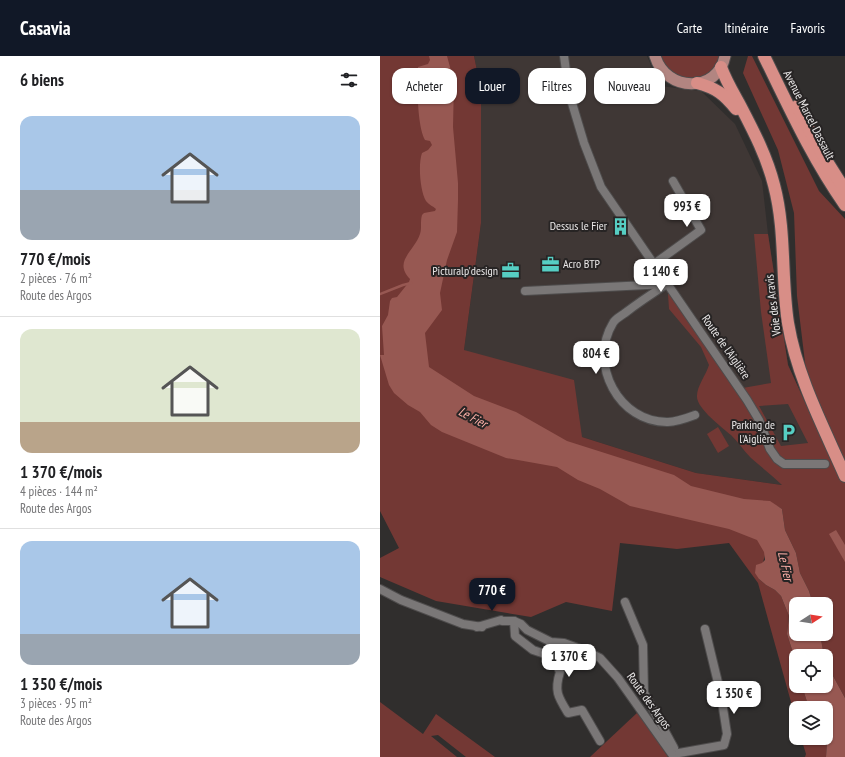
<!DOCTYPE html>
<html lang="fr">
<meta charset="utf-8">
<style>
:root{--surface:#fff;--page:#f6f6f6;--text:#202124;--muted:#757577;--line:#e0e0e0;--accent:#111827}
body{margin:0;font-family:"PT Sans Narrow",sans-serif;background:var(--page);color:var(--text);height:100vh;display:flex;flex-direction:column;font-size:15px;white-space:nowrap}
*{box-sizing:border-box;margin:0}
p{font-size:13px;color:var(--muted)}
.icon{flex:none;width:22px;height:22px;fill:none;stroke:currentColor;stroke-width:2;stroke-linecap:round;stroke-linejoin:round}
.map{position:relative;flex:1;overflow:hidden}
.side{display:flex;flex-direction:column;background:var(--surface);width:380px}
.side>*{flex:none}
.hud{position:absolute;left:12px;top:12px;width:380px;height:36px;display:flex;gap:8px}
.needle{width:26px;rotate:78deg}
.fabs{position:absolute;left:409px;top:541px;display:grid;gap:8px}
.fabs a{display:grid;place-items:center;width:44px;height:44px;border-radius:8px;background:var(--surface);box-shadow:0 1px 3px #0004;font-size:20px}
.price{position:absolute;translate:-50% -34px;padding:0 9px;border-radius:8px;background:#fff;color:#222;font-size:13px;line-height:26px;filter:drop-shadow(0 1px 2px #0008)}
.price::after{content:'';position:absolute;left:50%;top:24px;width:12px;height:9px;margin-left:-6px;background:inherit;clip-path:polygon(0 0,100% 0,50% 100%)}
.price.active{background:var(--accent);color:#fff}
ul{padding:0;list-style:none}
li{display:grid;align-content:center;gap:8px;height:212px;padding:0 20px}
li+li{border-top:1px solid var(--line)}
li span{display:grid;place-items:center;height:124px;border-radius:12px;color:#555}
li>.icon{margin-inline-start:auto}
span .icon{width:72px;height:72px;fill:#fffc;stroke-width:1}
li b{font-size:17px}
h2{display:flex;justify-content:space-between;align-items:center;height:48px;padding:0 20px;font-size:17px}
.tag{padding:0 14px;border-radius:12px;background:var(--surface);box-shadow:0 1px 3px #0004;font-size:14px;line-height:36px}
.tag.active{background:var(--accent);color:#fff}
header{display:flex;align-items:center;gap:24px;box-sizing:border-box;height:56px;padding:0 20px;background:var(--accent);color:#fff}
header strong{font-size:19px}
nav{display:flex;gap:22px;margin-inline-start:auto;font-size:14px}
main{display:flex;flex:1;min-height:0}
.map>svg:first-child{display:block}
.built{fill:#3f3735}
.green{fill:#733834;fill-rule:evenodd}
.water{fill:#975852}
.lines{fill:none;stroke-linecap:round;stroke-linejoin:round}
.stream{stroke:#975852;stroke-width:2.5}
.minor-casing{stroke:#4e4c4c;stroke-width:10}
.major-casing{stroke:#4e4c4c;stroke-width:13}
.highway-casing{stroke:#4e4c4c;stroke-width:14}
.minor{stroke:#7a7777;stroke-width:8}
.major{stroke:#b28581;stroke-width:11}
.highway{stroke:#d88e87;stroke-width:12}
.labels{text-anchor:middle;stroke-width:4;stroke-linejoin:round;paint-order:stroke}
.street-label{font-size:12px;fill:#e9e7e7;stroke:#272424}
.poi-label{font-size:12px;fill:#e9e7e7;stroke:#272424;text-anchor:end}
.water-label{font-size:13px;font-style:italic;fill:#fcafa7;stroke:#272424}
</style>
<header>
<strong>Casavia</strong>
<nav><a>Carte</a><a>Itinéraire</a><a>Favoris</a></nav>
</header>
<main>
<section class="side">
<h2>6 biens<svg class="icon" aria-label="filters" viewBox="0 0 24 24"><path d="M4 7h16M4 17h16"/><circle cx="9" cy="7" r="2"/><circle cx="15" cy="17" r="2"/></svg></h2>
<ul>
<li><span style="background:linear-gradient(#a9c7e8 60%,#9aa5b1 0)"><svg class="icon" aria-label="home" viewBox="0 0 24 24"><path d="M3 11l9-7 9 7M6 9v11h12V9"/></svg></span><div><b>770 €/mois</b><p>2 pièces · 76 m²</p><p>Route des Argos</p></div></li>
<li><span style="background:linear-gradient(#dfe7d0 75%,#b9a48a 0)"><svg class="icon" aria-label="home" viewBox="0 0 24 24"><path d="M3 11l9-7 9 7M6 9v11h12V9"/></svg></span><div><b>1 370 €/mois</b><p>4 pièces · 144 m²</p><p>Route des Argos</p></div></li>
<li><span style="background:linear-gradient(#a9c7e8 75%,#9aa5b1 0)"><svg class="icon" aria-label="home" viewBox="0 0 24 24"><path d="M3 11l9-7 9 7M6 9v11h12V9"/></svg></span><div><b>1 350 €/mois</b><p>3 pièces · 95 m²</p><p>Route des Argos</p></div></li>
</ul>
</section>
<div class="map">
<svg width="465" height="701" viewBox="0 0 465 701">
<rect width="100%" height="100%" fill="#302e2d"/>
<path class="built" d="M 94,0 L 267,0 L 280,30 L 321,35 L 355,68 L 382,125 L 388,178 L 408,309 L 436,373 L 402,429 L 316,417 L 202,381 L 84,294 L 101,167 L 101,34 Z"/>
<g class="green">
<path d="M 0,0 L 94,0 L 101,34 L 101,167 L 84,294 L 194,324 L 202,381 L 316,417 L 402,429 C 392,419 381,411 371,402 C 364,395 358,386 351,379 C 343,372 316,352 317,340 C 317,330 326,319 329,309 L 321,291 L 289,253 L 288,238 L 290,235 L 357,333 L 391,327 L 381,256 L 374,178 L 388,178 L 408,309 L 436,370 L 427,323 L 417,240 L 414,157 L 398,94 L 363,17 L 368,0 L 372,0 L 439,135 L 465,163 L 465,642 L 446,607 L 446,600 L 444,600 L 440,578 L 446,578 L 446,548 L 433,548 L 429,535 L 420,517 L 416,497 L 405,474 L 402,453 L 397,450 L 379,523 L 386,529 L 395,534 L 401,540 L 409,560 L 407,578 L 416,606 L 416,630 L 422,630 L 429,652 L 416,652 L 416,664 L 378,527 L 349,487 L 297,493 L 240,487 L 232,555 L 186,546 L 151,561 L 56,545 L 0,521 L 0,502 L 19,492 L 0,455 ZM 408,348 L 428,387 L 401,390 L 379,350 Z"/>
<path d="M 280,0 L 340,0 C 339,4 337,8 335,11 C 325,25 303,27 290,16 C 285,12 282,6 280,0 Z"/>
<path d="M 338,371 L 349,390 L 338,397 L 327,378 Z"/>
<path d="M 0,646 L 43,678 L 56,658 L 115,701 L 86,701 L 58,679 L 51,680 L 77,701 L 0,701 Z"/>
<path d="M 258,656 L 288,701 L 210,701 Z"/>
<path d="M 421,682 L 445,682 L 447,686 L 446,701 L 425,701 L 426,698 Z"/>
</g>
<g class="water">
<path d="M 49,0 L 67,0 L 74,26 L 73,71 L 78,127 L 78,144 L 77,176 L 67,204 L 60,237 L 62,254 L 45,277 L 49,311 L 94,340 L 136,356 L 187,385 L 294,419 L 311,430 L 364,443 L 390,445 L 402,453 L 405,474 L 416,497 L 420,517 L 429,535 L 433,548 L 416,548 L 416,578 L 440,578 L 444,600 L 416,600 L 416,606 L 407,578 L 409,560 L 401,540 L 395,534 L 386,529 L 379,523 L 375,517 L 376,509 L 382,507 L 385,504 L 384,496 L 377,484 L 349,473 L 250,450 L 220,433 L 198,424 L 177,411 L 126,402 L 62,376 L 51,369 L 40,356 L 28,349 L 14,337 L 9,329 L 0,299 L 4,299 L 2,270 L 8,259 L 10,245 L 12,242 L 17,241 L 29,226 L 30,223 C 13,205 34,196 40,178 C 42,172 40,166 42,159 L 44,157 L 55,155 L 56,153 C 53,150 49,149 46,145 C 40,135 38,108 42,97 L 48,94 L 52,89 L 50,85 L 45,84 C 37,69 37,29 38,11 L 48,8 L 50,4 Z"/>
<path d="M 456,474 L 465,489 L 465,506 L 449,478 Z"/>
<path d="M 446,607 L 465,642 L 465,701 L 446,701 L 447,686 L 445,682 L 446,652 L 429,652 L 422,630 L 446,630 Z"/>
</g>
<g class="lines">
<path class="stream" d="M 0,238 L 23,229 L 31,227"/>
<defs>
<g id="minor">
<path d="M 184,0 L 189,37 L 204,87 L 221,131 L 367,344 L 379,364 L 390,393 L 397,403 L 404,408 L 445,408"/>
<path d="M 274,208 L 321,174 L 293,125"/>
<path d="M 287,228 C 273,237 258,247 245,257 C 241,260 235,263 233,267 C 208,308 239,367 288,366 C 297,366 307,362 315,359"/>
<path d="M 145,235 L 287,228"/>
<path d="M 0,533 L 21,544 L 83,568 L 102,571"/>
<path d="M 245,546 L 263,589 L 264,637 L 294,692"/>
<path d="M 134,565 L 135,580 L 153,594 L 165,598 L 174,603 L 180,616 C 174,635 178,641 188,657 L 202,654 L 220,685"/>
<path d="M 97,571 L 121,564 L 122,565 L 134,565 L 141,568 L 147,574 L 171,586 L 184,587 L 206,595 L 220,602 L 238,622 L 294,701"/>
<path d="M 299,697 L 344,689 L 347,678 L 341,639 L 325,573"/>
</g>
<path id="major" d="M 275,0 C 286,37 338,37 345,0"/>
<g id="highway">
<path d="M 384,0 C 409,51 432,102 465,149"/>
<path d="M 341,11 C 346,25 354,38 361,51 C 374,76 387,101 394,129 C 406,174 401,221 408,267 C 417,321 443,370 465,420"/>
<path d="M 317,27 C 336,32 344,38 356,53"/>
<path d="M 417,50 L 441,96 L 465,134"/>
</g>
</defs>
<use href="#minor" class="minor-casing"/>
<use href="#major" class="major-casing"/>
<use href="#highway" class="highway-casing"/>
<use href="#minor" class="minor"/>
<use href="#major" class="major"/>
<use href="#highway" class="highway"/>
</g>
<defs>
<symbol id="building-bare" viewBox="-9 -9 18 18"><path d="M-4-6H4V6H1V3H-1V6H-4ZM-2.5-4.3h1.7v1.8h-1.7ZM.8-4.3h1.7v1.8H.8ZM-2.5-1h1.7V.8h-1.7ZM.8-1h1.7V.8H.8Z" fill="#56cec3" stroke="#272424" stroke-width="2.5" paint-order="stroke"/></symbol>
<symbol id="office-bare" viewBox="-9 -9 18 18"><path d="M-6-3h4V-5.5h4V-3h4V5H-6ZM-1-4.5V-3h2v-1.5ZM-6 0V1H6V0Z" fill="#56cec3" stroke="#272424" stroke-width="2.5" paint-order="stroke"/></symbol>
<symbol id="parking-bare" viewBox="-9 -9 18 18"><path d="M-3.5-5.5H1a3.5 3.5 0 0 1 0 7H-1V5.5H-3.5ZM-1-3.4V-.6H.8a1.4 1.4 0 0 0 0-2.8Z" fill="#56cec3" stroke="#272424" stroke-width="2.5" paint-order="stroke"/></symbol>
</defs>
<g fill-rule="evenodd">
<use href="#building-bare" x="228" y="158" width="25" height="25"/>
<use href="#office-bare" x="158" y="196" width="25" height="25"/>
<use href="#office-bare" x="118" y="202" width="25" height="25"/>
<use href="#parking-bare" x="396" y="364" width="25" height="25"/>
</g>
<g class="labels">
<g class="street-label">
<text transform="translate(429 59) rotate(63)" y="4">Avenue Marcel Dassault</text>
<text transform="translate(393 249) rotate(-97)" y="4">Voie des Aravis</text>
<text transform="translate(346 291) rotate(55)" y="4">Route de l'Aiglière</text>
<text transform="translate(269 645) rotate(54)" y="4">Route des Argos</text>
</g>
<g class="poi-label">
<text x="227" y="174">Dessus le Fier</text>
<text x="183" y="212" text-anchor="start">Acro BTP</text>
<text x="118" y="219">Picturalp'design</text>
<text x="395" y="373">Parking de<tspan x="395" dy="14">l'Aiglière</tspan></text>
</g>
<g class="water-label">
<text transform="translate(93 361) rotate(28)" y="5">Le Fier</text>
<text transform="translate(406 510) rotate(77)" y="5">Le Fier</text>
</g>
</g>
</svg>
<div class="fabs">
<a><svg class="needle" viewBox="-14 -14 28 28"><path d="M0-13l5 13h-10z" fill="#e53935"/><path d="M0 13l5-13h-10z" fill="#757577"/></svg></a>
<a><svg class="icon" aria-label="locate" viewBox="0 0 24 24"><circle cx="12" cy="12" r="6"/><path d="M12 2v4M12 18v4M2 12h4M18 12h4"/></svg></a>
<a><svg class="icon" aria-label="layers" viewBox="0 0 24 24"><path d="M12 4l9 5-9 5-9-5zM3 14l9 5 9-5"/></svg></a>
</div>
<b class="price" style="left:307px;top:172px">993 €</b>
<b class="price" style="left:281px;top:237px">1 140 €</b>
<b class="price" style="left:216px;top:319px">804 €</b>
<b class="price active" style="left:112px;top:556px">770 €</b>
<b class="price" style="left:189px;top:622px">1 370 €</b>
<b class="price" style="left:354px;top:659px">1 350 €</b>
<div class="hud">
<a class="tag">Acheter</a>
<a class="tag active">Louer</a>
<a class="tag">Filtres</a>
<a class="tag">Nouveau</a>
</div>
</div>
</main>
